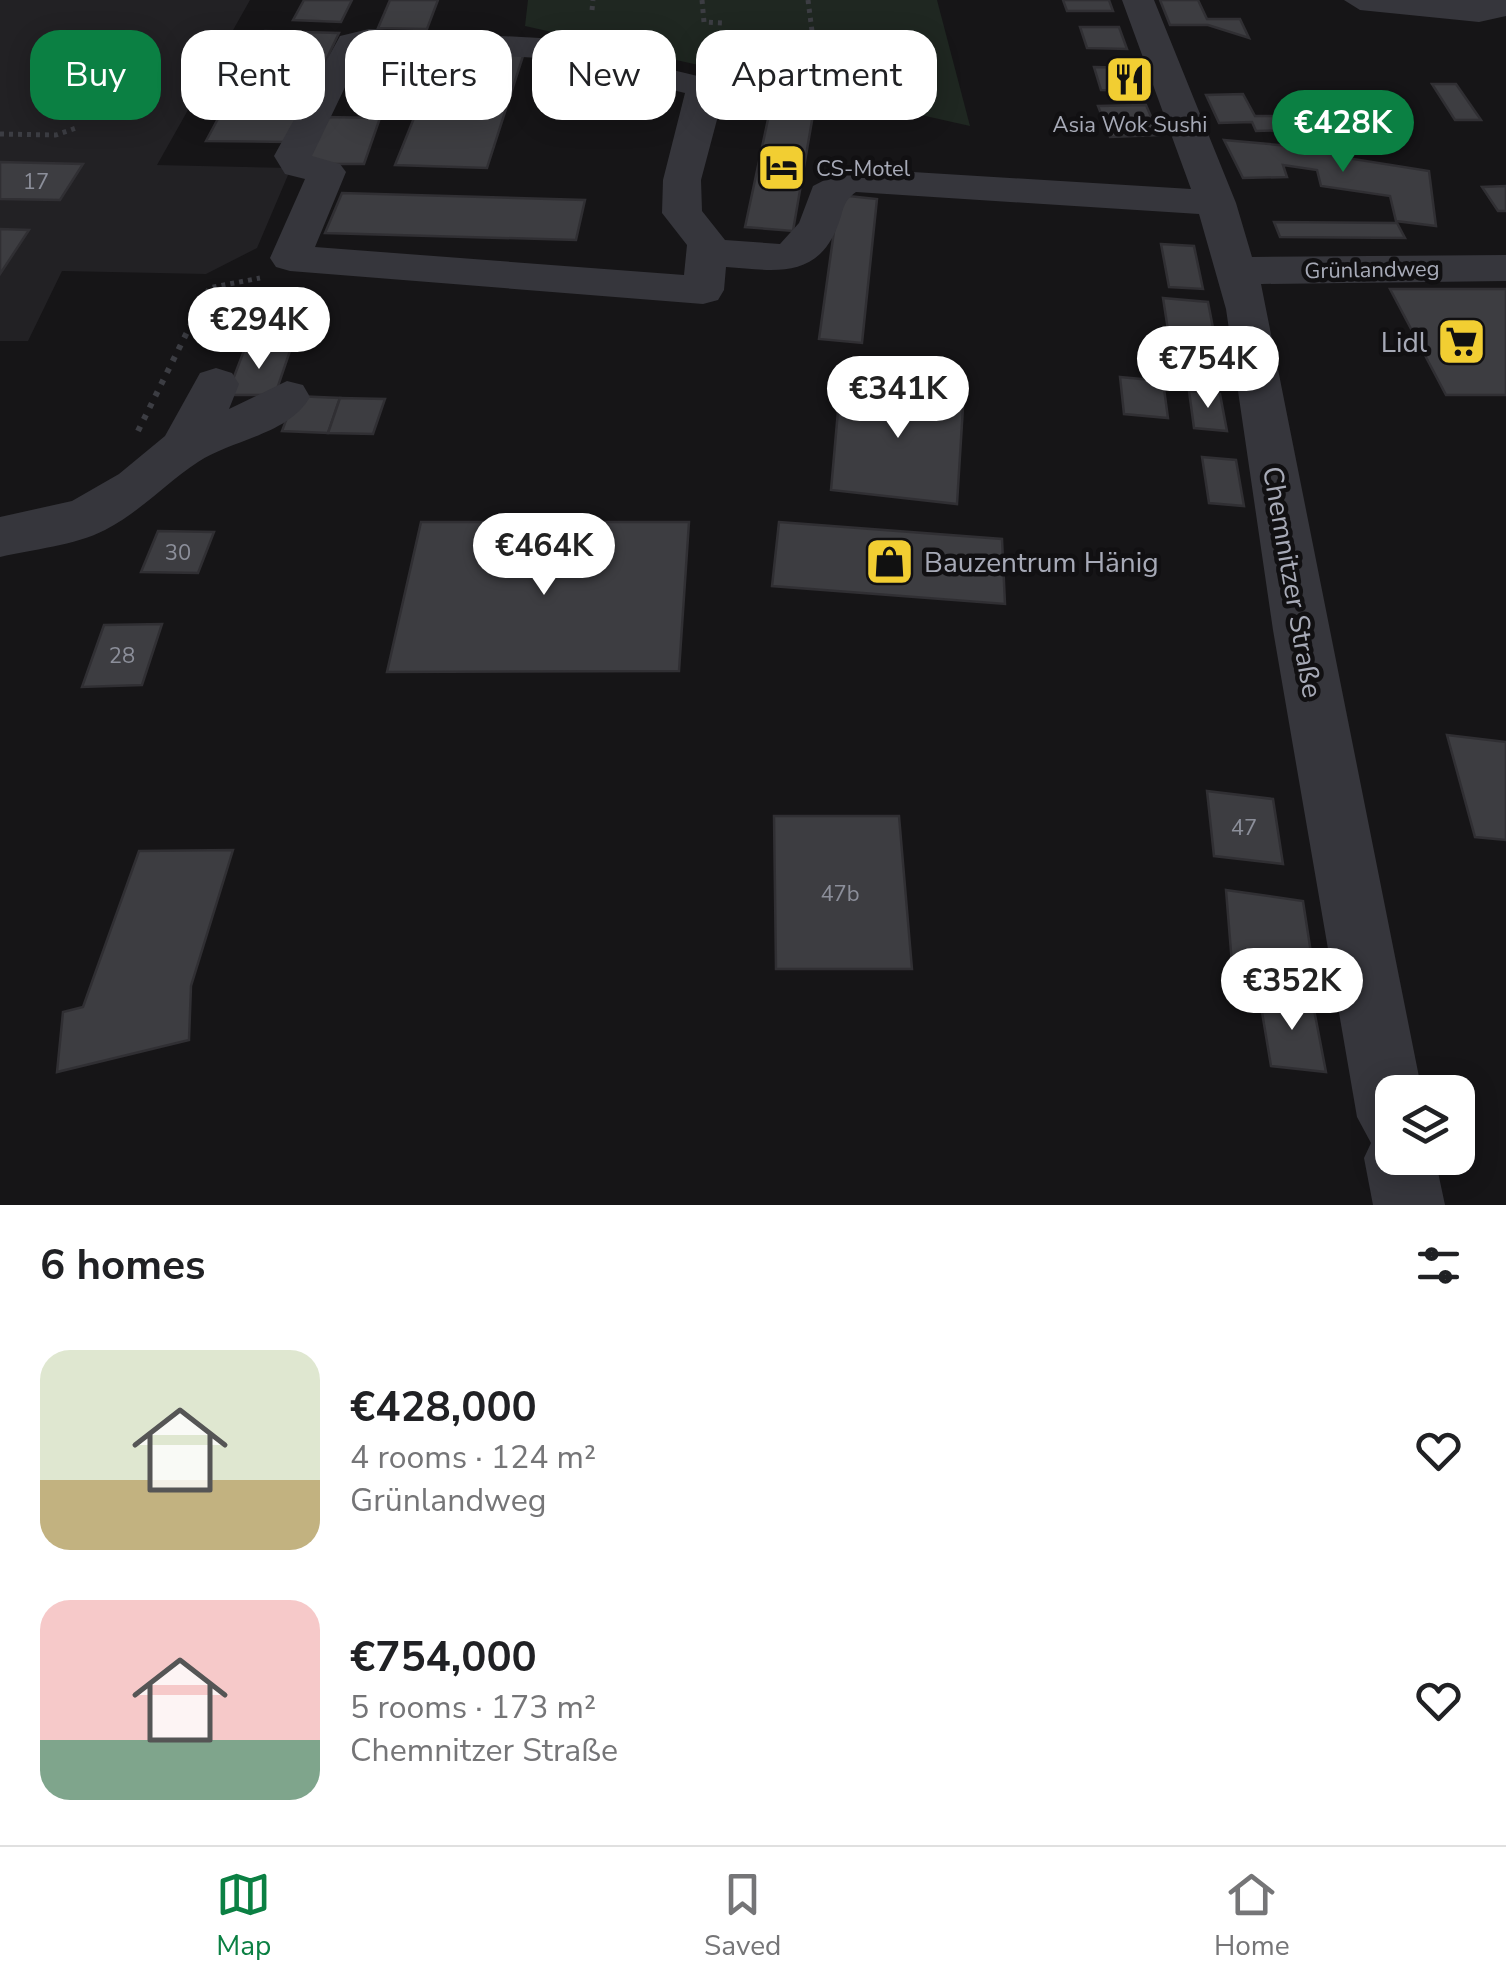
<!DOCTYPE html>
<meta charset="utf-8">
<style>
:root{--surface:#fff;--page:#f6f6f6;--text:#202124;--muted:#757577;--line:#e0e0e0;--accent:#0b8043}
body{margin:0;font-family:"Nunito Sans",sans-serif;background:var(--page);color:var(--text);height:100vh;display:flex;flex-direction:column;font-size:38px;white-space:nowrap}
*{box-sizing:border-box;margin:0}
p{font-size:32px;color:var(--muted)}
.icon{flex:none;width:55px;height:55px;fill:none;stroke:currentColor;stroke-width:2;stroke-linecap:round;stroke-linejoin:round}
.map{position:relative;height:1205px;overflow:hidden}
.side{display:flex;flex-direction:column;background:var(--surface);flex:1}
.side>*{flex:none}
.guide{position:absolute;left:30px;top:30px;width:1000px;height:90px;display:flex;gap:20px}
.fabs{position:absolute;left:1375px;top:1075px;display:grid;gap:20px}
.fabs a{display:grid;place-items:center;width:100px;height:100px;border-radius:20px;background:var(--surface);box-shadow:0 5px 25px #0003;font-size:50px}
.price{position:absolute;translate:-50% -85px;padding:0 22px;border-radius:35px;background:#fff;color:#222;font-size:32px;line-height:65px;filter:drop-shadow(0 2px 5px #0008)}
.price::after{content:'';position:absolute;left:50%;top:60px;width:30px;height:22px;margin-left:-15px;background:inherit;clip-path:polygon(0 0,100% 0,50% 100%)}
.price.on{background:var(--accent);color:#fff}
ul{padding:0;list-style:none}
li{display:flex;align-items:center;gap:30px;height:250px;padding:0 40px}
li span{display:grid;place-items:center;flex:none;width:280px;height:200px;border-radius:30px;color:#555}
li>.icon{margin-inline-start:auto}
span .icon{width:120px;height:120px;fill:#fffc;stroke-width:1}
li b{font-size:42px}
h2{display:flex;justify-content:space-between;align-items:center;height:120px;padding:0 40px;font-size:42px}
.pill{padding:0 35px;border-radius:30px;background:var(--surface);box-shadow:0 5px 25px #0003;font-size:35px;line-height:90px}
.pill.on{background:var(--accent);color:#fff}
.tabs{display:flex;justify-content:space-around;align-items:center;height:140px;border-top:2px solid var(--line);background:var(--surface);font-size:28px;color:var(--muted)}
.tabs a{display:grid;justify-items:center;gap:5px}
.tabs .on{color:var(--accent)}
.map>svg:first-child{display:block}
.built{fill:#222124}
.green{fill:#1f2721}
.building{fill:#3d3d41;stroke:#302f33;stroke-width:2.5}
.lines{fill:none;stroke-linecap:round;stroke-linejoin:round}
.path-far1{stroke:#3c3d43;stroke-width:5;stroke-dasharray:4 5;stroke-linecap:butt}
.path{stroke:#3c3d43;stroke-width:6;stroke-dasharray:5 8;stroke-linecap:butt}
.minor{fill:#36363c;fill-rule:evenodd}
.labels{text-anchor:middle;stroke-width:9;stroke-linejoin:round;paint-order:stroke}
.far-poi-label{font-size:22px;fill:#a7aab7;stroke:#111012}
.number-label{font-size:22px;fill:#8c8f9a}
.far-street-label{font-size:22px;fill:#a7aab7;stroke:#111012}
.poi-label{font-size:28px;fill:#a7aab7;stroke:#111012;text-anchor:end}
.street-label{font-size:28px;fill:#a7aab7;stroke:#111012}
</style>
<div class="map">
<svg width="1506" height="1205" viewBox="0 0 1506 1205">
<rect width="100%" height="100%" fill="#161517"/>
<path class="built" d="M 0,0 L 250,0 L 157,165 L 291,168 L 257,248 L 206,274 L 62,271 L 28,341 L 0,341 Z"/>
<path class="green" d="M 528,0 L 937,0 L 970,126 L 525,26 Z"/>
<g class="building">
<path d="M 304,0 L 352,0 L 341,22 L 293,20 Z"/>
<path d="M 390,0 L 438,0 L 427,29 L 378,28 Z"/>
<path d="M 1063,0 L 1109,0 L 1113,11 L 1067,11 Z"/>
<path d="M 1160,0 L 1198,0 L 1207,19 L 1240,19 L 1249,38 L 1208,25 L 1170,25 Z"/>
<path d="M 1080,27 L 1119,27 L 1127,49 L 1087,48 Z"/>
<path d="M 265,31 L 339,33 L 287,142 L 206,141 Z"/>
<path d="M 441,51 L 524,53 L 487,168 L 395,165 Z"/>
<path d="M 1094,67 L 1135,68 L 1143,91 L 1101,90 Z"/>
<path d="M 1432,84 L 1456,84 L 1481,120 L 1455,120 Z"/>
<path d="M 1243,94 L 1255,116 L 1286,116 L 1295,130 L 1256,131 L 1252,122 L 1219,123 L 1206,95 Z"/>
<path d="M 771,105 L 814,109 L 793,231 L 745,227 Z"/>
<path d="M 1146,105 L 1159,135 L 1110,137 L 1098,106 Z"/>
<path d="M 325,117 L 380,118 L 364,164 L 306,164 Z"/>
<path d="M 1224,140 L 1346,151 L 1347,158 L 1429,171 L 1436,226 L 1396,221 L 1390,196 L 1321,186 L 1317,170 L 1283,165 L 1287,177 L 1243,178 Z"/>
<path d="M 0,162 L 83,164 L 60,200 L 0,199 Z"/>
<path d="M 1506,186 L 1506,211 L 1498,211 L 1482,187 Z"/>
<path d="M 342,193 L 585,200 L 576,240 L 325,233 Z"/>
<path d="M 839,195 L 877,199 L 862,343 L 819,339 Z"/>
<path d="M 1274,222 L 1397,223 L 1405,238 L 1280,237 Z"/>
<path d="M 0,229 L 29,230 L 0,274 Z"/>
<path d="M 1161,244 L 1194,246 L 1203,289 L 1169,287 Z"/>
<path d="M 1390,289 L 1506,289 L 1506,395 L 1446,395 Z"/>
<path d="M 1163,298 L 1208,302 L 1219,359 L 1172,356 Z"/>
<path d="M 245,348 L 291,348 L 275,395 L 227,395 Z"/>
<path d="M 841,377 L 964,391 L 957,504 L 831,490 Z"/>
<path d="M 1120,377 L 1163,381 L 1168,418 L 1124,414 Z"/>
<path d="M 1189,391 L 1220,394 L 1227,431 L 1194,428 Z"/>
<path d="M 295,396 L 340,398 L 328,433 L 282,431 Z"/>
<path d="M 340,398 L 385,399 L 373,434 L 328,433 Z"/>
<path d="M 1202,457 L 1236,460 L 1244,506 L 1209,503 Z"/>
<path d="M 421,522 L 689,522 L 679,671 L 387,672 Z"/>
<path d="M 779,522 L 1002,539 L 1005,604 L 772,586 Z"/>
<path d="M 158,531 L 214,532 L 198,573 L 141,572 Z"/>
<path d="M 162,624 L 142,685 L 82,687 L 104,625 Z"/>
<path d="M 1447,735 L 1506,742 L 1506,840 L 1475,837 Z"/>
<path d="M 1207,791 L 1273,799 L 1283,864 L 1214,856 Z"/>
<path d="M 774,816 L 899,816 L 912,969 L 776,969 Z"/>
<path d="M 233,850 L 191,986 L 189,1040 L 57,1072 L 63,1012 L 83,1007 L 139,851 Z"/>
<path d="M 1226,890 L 1303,901 L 1315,979 L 1232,964 Z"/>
<path d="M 1259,994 L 1312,999 L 1326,1072 L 1271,1066 Z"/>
</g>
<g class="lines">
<g class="path-far1">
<path d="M 702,0 L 704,22 L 723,23"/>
<path d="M 808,0 L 812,31 L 809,71"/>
<path d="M 592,10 L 593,0"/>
<path d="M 0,134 L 56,135 L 79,127"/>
<path d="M 203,301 L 209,288 L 260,278"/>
</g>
<path class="path" d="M 138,431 L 204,298"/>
<g class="minor">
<path d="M 1122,0 L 1154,0 L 1236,203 L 1252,257 L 1506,255 L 1506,281 L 1261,284 L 1422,1092 L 1392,1092 L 1392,1158 L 1435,1158 L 1445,1205 L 1373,1205 L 1364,1158 L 1371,1143 L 1357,1117 L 1273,630 L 1226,309 L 1199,214 L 856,192 C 842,202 844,210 838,225 C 817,281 773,270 726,267 L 724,290 L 718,300 L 703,304 L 290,271 L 276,267 L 270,258 L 305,179 L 285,174 L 274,156 L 340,36 L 369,29 L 540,38 L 710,79 L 723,97 L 701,180 L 702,211 L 725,240 L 780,244 L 799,223 L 813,186 L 848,168 L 1191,189 ZM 369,49 L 540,58 L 685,93 L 663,180 L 662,213 L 687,245 L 684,275 L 315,247 L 346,172 L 340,164 L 312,156 L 360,56 Z"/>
<path d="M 1344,0 L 1506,0 L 1506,16 L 1479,22 L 1360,10 Z"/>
<path d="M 216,368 L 232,373 L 239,384 L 229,409 L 287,381 L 303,385 L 310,397 C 288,435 233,439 198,462 C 166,483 140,512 105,530 C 74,546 33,549 0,557 L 0,517 L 72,501 L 119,474 L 165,436 L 200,373 Z"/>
</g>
</g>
<defs>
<symbol id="restaurant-square" viewBox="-11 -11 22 22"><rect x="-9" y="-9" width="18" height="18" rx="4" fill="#f2ce32" stroke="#111012"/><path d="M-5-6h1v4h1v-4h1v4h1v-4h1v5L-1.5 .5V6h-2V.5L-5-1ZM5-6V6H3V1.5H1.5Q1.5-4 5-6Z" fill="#111"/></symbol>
<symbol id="hotel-square" viewBox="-11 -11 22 22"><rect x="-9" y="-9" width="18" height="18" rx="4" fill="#f2ce32" stroke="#111012"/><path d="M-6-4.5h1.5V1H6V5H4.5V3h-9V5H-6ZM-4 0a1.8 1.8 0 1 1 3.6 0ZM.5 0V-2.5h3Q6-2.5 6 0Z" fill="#111"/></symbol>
<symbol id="supermarket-square" viewBox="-11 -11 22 22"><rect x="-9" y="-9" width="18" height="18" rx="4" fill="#f2ce32" stroke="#111012"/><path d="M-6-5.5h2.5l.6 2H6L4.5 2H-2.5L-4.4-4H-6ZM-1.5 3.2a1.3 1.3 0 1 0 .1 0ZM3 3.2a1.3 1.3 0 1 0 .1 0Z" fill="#111"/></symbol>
<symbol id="shop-square" viewBox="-11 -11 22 22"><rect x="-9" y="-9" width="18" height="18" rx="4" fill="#f2ce32" stroke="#111012"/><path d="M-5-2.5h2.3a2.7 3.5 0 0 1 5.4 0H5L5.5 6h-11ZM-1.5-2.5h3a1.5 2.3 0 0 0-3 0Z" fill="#111"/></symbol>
</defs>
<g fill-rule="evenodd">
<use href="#restaurant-square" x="1102" y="52" width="55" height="55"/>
<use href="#hotel-square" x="754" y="140" width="55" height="55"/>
<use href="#supermarket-square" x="1434" y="314" width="55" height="55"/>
<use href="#shop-square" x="862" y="534" width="55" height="55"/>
</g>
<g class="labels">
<g class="far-poi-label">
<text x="1130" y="132">Asia Wok Sushi</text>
<text x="816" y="176" text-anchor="start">CS-Motel</text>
</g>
<g class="number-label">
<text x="36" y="189">17</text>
<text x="178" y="560">30</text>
<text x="122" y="663">28</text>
<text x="1244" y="835">47</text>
<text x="840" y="901">47b</text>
</g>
<g class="far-street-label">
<text transform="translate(1372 269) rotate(-1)" y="8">Grünlandweg</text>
</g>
<g class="poi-label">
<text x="1427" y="352">Lidl</text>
<text x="924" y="572" text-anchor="start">Bauzentrum Hänig</text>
</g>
<g class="street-label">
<text transform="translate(1293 582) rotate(80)" y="10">Chemnitzer Straße</text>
</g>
</g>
</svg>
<div class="fabs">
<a><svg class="icon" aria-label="layers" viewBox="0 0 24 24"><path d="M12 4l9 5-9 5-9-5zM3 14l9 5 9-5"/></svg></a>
</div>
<b class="price on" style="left:1343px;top:175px">€428K</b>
<b class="price" style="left:259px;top:372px">€294K</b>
<b class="price" style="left:1208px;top:411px">€754K</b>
<b class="price" style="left:898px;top:441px">€341K</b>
<b class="price" style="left:544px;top:598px">€464K</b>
<b class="price" style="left:1292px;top:1033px">€352K</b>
<div class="guide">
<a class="pill on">Buy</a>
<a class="pill">Rent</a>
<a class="pill">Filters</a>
<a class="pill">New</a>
<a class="pill">Apartment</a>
</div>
</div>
<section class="side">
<h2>6 homes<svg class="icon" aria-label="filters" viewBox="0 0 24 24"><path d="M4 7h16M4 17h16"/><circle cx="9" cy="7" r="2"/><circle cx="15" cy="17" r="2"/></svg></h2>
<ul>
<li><span style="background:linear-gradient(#dfe7d0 65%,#c2b280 0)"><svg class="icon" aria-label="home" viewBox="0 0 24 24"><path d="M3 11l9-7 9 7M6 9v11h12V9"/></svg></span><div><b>€428,000</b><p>4 rooms · 124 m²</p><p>Grünlandweg</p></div><svg class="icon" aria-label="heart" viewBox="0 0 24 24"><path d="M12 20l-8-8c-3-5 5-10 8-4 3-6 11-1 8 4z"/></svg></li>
<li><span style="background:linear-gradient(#f6c9c9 70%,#7fa58c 0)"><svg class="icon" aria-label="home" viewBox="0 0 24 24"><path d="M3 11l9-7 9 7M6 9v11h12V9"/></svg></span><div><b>€754,000</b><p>5 rooms · 173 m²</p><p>Chemnitzer Straße</p></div><svg class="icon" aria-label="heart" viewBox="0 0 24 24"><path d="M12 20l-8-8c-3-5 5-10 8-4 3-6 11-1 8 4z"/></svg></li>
</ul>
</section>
<nav class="tabs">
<a class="on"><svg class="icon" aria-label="map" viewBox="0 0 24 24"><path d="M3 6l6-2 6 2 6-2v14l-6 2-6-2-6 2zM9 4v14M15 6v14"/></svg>Map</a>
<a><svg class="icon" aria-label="saved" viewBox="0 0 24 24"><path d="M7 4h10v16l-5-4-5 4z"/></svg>Saved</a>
<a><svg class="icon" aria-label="home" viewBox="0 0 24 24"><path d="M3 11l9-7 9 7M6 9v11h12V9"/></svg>Home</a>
</nav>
